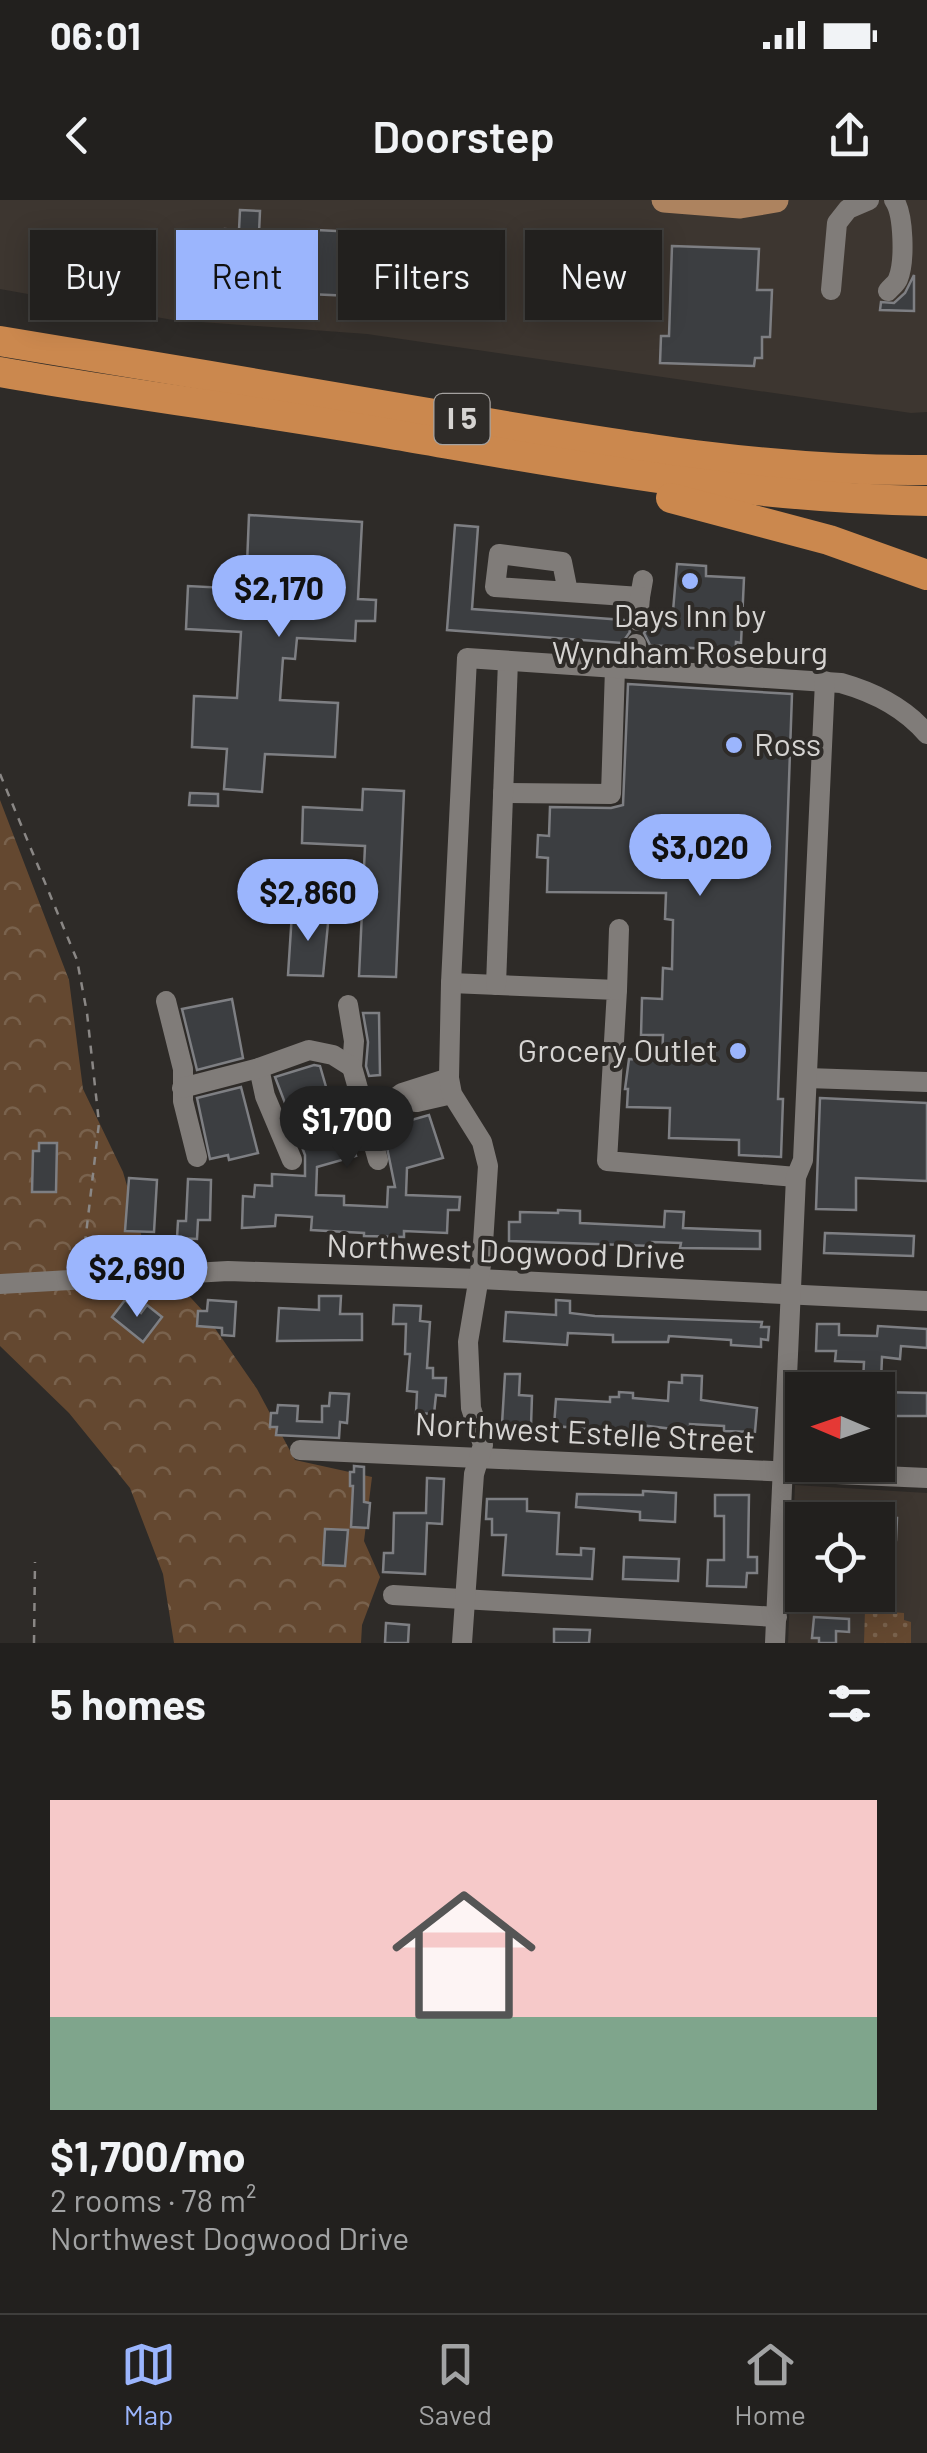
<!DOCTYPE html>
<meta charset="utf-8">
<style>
:root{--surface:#22201e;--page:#2a2827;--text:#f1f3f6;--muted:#a2a3a4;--line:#3f3e3c;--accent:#9bb5fd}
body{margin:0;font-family:Barlow,sans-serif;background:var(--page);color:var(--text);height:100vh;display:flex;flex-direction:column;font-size:38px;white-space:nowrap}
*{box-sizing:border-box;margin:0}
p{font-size:32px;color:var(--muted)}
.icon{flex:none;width:55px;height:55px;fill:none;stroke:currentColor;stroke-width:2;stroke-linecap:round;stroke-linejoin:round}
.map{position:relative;height:1443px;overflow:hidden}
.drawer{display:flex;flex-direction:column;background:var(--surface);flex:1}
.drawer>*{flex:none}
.top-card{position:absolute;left:30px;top:30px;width:868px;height:90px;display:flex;gap:20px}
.needle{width:65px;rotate:272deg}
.tools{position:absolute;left:785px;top:1172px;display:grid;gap:20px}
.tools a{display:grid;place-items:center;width:110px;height:110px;border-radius:0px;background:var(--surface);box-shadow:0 5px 25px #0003,0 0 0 2px var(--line);font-size:50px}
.price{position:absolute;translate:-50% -85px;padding:0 22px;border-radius:35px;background:var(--accent);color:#111;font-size:32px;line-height:65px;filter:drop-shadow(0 2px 5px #0008)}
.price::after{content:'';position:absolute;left:50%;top:60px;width:30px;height:22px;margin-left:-15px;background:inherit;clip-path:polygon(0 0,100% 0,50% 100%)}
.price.current{background:#222;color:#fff}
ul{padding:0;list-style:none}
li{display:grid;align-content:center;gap:20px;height:530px;padding:0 50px}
li span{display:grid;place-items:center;height:310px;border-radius:0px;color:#555}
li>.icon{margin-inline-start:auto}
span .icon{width:180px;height:180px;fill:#fffc;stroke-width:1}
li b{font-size:42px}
h2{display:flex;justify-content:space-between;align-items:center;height:120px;padding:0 50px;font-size:42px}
.chip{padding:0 35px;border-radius:0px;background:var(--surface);box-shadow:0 5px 25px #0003,0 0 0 2px var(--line);font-size:35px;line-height:90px}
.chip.current{background:var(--accent);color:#111}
.status{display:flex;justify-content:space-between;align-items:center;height:70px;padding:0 50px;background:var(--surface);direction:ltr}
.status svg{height:28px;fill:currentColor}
header{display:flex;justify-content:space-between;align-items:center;height:130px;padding:0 50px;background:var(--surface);font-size:45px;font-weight:600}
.tabs{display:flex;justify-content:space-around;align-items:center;height:140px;border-top:2px solid var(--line);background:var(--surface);font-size:28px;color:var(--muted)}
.tabs a{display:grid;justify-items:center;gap:5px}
.tabs .current{color:var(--accent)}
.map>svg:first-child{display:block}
.built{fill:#3d3630;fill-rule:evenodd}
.grass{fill:url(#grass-dots)}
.forest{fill:url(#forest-crowns)}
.building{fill:#3c3e41;stroke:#7e7f83;stroke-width:2.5}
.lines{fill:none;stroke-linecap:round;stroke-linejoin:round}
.path{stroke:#8a8785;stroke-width:2.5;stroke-dasharray:8 8;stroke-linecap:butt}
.minor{stroke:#807c79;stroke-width:20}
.major{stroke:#ad835f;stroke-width:25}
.highway{stroke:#cb884e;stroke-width:30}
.poi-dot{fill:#9bb5fd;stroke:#2e2b28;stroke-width:4}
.labels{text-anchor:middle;stroke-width:8;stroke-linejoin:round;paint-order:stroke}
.shield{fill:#2e2b28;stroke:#a4a19f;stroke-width:2.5}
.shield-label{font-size:30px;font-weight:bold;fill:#d6d4d2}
.poi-label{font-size:32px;fill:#d6d4d2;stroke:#2e2b28}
.street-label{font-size:32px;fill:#d6d4d2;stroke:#2e2b28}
</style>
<div class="status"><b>06:01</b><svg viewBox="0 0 49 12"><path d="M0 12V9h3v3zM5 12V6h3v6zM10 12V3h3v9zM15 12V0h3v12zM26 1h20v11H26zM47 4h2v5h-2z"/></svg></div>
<header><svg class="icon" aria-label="back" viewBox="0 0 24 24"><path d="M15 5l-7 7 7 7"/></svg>Doorstep<svg class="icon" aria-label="share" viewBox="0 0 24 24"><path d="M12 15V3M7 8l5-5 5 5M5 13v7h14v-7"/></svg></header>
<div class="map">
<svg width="927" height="1443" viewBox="0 0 927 1443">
<defs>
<pattern id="grass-dots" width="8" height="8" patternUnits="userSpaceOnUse" patternTransform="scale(2.5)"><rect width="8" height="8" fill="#644830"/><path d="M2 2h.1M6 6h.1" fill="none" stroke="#79624d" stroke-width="1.8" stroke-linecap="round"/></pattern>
<pattern id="forest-crowns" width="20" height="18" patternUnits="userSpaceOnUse" patternTransform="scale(2.5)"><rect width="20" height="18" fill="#644830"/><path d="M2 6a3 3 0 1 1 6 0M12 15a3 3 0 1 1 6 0" fill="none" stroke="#79624d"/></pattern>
</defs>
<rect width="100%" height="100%" fill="#2e2b28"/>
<g class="built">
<path d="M 0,0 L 927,0 L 927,212 L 911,213 L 367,134 L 173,120 L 0,89 Z"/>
<path d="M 795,1285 L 927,1293 L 927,1443 L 788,1443 ZM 802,1320 L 878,1320 L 878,1395 L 802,1395 Z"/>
</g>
<path class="grass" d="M 865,1410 L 904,1413 L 904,1420 L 911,1422 L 911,1443 L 864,1443 Z"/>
<path class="forest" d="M 0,600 L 69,780 L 83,889 L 123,972 L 145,1048 L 203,1111 L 257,1189 L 295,1260 L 372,1277 L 364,1341 L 380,1377 L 362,1425 L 361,1443 L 174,1443 L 163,1374 L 130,1288 L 69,1213 L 0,1146 Z"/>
<g class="building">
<path d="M 240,10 L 260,11 L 259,33 L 254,33 L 253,42 L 241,42 L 241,48 L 224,47 L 225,29 L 239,30 Z"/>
<path d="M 316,30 L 420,35 L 417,99 L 287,93 L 290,41 L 315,42 Z"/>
<path d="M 672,46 L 759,49 L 757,90 L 772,90 L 770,137 L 762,137 L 762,158 L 755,158 L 754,166 L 660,163 L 661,136 L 669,136 Z"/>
<path d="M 562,50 L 590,51 L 589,66 L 561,64 Z"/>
<path d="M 914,75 L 914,111 L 880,110 L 881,102 L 894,103 L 905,93 Z"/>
<path d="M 249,315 L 362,322 L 358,399 L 376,400 L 375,421 L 356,421 L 355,441 L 297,438 L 295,459 L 283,458 L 280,500 L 338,503 L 335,557 L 265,554 L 262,592 L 224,589 L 227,549 L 192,547 L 194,496 L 237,498 L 241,432 L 186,429 L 188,386 L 246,389 Z"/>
<path d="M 455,325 L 478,327 L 472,409 L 624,420 L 630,432 L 622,443 L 447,430 Z"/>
<path d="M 677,364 L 706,366 L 706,376 L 744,378 L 741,443 L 736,442 L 735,457 L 704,455 L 705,449 L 650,445 L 644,433 L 652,422 L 672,423 Z"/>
<path d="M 628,484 L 792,494 L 778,899 L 783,899 L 781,957 L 739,955 L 739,940 L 669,938 L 670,908 L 627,907 L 628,889 L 625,889 L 629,859 L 662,860 L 663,835 L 641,835 L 642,798 L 662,799 L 663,768 L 672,769 L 673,720 L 665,719 L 666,693 L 547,692 L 548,658 L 537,657 L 538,635 L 549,636 L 550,607 L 611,608 L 623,605 Z"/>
<path d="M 363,589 L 404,591 L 396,777 L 359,776 L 365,646 L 302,643 L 303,607 L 362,610 Z"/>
<path d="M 190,593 L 218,594 L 218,606 L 189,605 Z"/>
<path d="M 292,713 L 329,713 L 323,776 L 288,775 Z"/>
<path d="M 232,799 L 243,858 L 197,870 L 182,809 Z"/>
<path d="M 363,813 L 379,813 L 380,875 L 369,876 L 366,866 L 368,842 Z"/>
<path d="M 314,865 L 320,866 L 333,911 L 339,909 L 356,956 L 317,967 L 316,995 L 344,996 L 344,1005 L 387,1007 L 388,987 L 395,987 L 383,928 L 429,915 L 443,958 L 407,968 L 406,995 L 460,997 L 459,1010 L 448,1010 L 447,1033 L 404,1031 L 404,1037 L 364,1036 L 364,1033 L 311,1030 L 312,1017 L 276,1015 L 275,1026 L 242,1028 L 243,996 L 254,997 L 255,985 L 272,986 L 272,974 L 305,976 L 305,955 L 275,877 Z"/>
<path d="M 241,887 L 258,953 L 229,960 L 228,955 L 210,959 L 197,898 Z"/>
<path d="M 820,898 L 927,903 L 927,981 L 856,978 L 856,1010 L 816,1009 Z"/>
<path d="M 39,943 L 57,943 L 56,992 L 32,992 L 33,951 L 39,951 Z"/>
<path d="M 129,978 L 157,980 L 154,1032 L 125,1031 Z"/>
<path d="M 188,979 L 211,980 L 210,1020 L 198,1020 L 197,1039 L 177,1038 L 178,1021 L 186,1021 Z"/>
<path d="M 558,1010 L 580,1011 L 580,1023 L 664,1027 L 665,1011 L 684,1012 L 683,1028 L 760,1031 L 760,1049 L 680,1048 L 681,1043 L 652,1042 L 652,1046 L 509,1041 L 509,1022 L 520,1022 L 520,1012 L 558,1013 Z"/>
<path d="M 825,1033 L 914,1036 L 913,1056 L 824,1053 Z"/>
<path d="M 319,1096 L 341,1096 L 340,1114 L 362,1114 L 362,1140 L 277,1141 L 279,1108 L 319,1110 Z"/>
<path d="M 125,1100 L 141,1113 L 147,1105 L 162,1117 L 143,1142 L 112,1117 Z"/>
<path d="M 208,1100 L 236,1102 L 234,1136 L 222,1135 L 222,1128 L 197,1126 L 198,1111 L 207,1111 Z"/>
<path d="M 556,1100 L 570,1101 L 570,1113 L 595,1116 L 762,1122 L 761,1127 L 769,1127 L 768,1140 L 761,1139 L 761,1147 L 731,1145 L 731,1140 L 669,1136 L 668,1142 L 613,1142 L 613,1135 L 568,1133 L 567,1145 L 504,1141 L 506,1112 L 556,1115 Z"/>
<path d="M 394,1105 L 421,1106 L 420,1121 L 430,1122 L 427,1168 L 433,1168 L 433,1178 L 446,1178 L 445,1196 L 436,1195 L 434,1214 L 416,1213 L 417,1192 L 407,1191 L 410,1154 L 405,1154 L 406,1124 L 393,1124 Z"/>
<path d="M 817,1124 L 839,1124 L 839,1135 L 877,1136 L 878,1126 L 927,1129 L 927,1148 L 901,1146 L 900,1159 L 882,1157 L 881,1181 L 863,1181 L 864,1162 L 835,1161 L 836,1151 L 816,1151 Z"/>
<path d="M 505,1174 L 520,1174 L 519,1195 L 532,1196 L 531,1226 L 502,1224 Z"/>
<path d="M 682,1175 L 702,1176 L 701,1200 L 757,1208 L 755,1232 L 724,1231 L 724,1226 L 690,1224 L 690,1231 L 639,1225 L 638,1233 L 554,1226 L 556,1199 L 610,1202 L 610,1197 L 619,1197 L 619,1192 L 633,1193 L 633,1198 L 668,1201 L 669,1182 L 682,1183 Z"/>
<path d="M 878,1192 L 927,1193 L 927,1216 L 889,1216 L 888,1250 L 878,1249 Z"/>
<path d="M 330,1193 L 349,1194 L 347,1223 L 340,1222 L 339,1238 L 276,1235 L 277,1227 L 270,1227 L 271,1213 L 277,1213 L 278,1205 L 298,1206 L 297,1221 L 322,1222 L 322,1206 L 329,1206 Z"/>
<path d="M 354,1266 L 364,1267 L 364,1302 L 370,1303 L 368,1328 L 351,1327 L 353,1286 L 350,1286 L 350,1272 L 354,1272 Z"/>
<path d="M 427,1278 L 444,1279 L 442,1324 L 427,1323 L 425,1374 L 383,1372 L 384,1353 L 393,1353 L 394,1313 L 426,1313 Z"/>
<path d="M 643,1291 L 676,1293 L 675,1322 L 640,1320 L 640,1312 L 576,1307 L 577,1294 L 643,1295 Z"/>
<path d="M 715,1295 L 749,1295 L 748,1357 L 757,1357 L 757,1373 L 747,1373 L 746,1387 L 707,1386 L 708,1360 L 724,1360 L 724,1316 L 715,1316 Z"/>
<path d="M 487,1299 L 527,1299 L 527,1311 L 559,1313 L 557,1354 L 581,1355 L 581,1348 L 594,1349 L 592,1379 L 503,1375 L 506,1335 L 492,1335 L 492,1319 L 486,1319 Z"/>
<path d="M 878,1317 L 897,1318 L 896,1340 L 878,1339 Z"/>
<path d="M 325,1329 L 348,1330 L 345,1366 L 323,1365 Z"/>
<path d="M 624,1357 L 679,1359 L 678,1381 L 623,1379 Z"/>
<path d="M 814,1417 L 849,1419 L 849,1432 L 836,1431 L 836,1443 L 819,1443 L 819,1438 L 812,1438 Z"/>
<path d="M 386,1423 L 409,1425 L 408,1443 L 385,1443 Z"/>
<path d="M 554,1429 L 590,1430 L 589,1443 L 554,1443 Z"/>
</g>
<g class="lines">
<g class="path">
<path d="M 0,574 L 77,760 L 87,813 L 99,923 L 83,1060"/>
<path d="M 34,1443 L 35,1362"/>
</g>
<g class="minor">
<path d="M 831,90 L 837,23 L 848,9 L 869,0"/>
<path d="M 888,91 C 891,87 896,84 898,79 C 905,62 904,14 894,0"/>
<path d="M 568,392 L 562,362 L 499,354 L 495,387 L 640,397 L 643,380"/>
<path d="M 638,421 L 640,397"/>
<path d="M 634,469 L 636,444"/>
<path d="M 503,593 L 611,594 L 615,468"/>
<path d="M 451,783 L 617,790 L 607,961 L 796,977"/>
<path d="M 496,785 L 508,461"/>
<path d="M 617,790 L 619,729"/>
<path d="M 166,801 L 183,869 L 183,901 L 197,957"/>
<path d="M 348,805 L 354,841 L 352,867 L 378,960"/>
<path d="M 259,868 L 265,896 L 292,960"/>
<path d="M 449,878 L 402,893 L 394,899 L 417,902 L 452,894"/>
<path d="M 807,878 L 927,882"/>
<path d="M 182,888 L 259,868 L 309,850 L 333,855 L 352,867"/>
<path d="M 0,1084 L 228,1071 L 479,1079 L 927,1101"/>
<path d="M 300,1250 L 927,1278"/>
<path d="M 393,1395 L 777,1417"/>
<path d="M 462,1443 L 474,1274 L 483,1245 L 471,1208 L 468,1142 L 482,1059 L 488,966 L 482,942 L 452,894 L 449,878 L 451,783 L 467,458 L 841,483 C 873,492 905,508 927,534"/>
<path d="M 775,1443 L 796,977 L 803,960 L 825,481"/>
</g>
<path class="major" d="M 664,0 L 740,6 L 776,0"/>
<g class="highway">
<path d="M 0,141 C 153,166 305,192 458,218 C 613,244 770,272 927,270"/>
<path d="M 0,172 C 130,195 261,211 391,234 C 572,265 742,298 927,301"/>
<path d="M 671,298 L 829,340 L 927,375"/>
</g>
</g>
<g class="poi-dot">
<circle cx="690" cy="381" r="10"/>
<circle cx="734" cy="545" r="10"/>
<circle cx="738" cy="851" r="10"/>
</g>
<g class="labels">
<rect class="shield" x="434.5" y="194" width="55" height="50" rx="8"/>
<g class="shield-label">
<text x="462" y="229">I 5</text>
</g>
<g class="poi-label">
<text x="690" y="427">Days Inn by<tspan x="690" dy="37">Wyndham Roseburg</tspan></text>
<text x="754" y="556" text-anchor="start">Ross</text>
<text x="718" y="862" text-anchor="end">Grocery Outlet</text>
</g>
<g class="street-label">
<text transform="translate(506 1052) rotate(2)" y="11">Northwest Dogwood Drive</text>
<text transform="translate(585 1233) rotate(3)" y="11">Northwest Estelle Street</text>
</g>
</g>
</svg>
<div class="tools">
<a><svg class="needle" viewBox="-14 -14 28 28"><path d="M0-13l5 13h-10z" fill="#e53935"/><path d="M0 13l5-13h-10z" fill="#a2a3a4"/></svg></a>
<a><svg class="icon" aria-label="locate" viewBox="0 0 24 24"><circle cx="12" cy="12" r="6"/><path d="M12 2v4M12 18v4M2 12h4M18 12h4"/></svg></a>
</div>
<b class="price" style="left:279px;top:440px">$2,170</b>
<b class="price" style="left:700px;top:699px">$3,020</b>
<b class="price" style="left:308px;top:744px">$2,860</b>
<b class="price current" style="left:347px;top:971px">$1,700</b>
<b class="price" style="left:137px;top:1120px">$2,690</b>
<div class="top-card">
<a class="chip">Buy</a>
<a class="chip current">Rent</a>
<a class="chip">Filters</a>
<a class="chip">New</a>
</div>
</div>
<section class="drawer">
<h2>5 homes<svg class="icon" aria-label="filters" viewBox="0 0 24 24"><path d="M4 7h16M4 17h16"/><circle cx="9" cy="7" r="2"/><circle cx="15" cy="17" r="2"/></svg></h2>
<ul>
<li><span style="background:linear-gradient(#f6c9c9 70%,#7fa58c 0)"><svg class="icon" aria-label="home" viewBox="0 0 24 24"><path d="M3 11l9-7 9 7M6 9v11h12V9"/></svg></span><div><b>$1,700/mo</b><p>2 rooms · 78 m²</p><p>Northwest Dogwood Drive</p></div></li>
</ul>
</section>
<nav class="tabs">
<a class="current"><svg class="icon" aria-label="map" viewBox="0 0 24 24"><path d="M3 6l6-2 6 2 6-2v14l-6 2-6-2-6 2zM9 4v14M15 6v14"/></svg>Map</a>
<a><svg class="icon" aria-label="saved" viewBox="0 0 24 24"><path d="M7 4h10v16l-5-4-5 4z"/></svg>Saved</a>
<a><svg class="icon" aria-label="home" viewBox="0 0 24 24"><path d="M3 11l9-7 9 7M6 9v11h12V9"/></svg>Home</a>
</nav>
